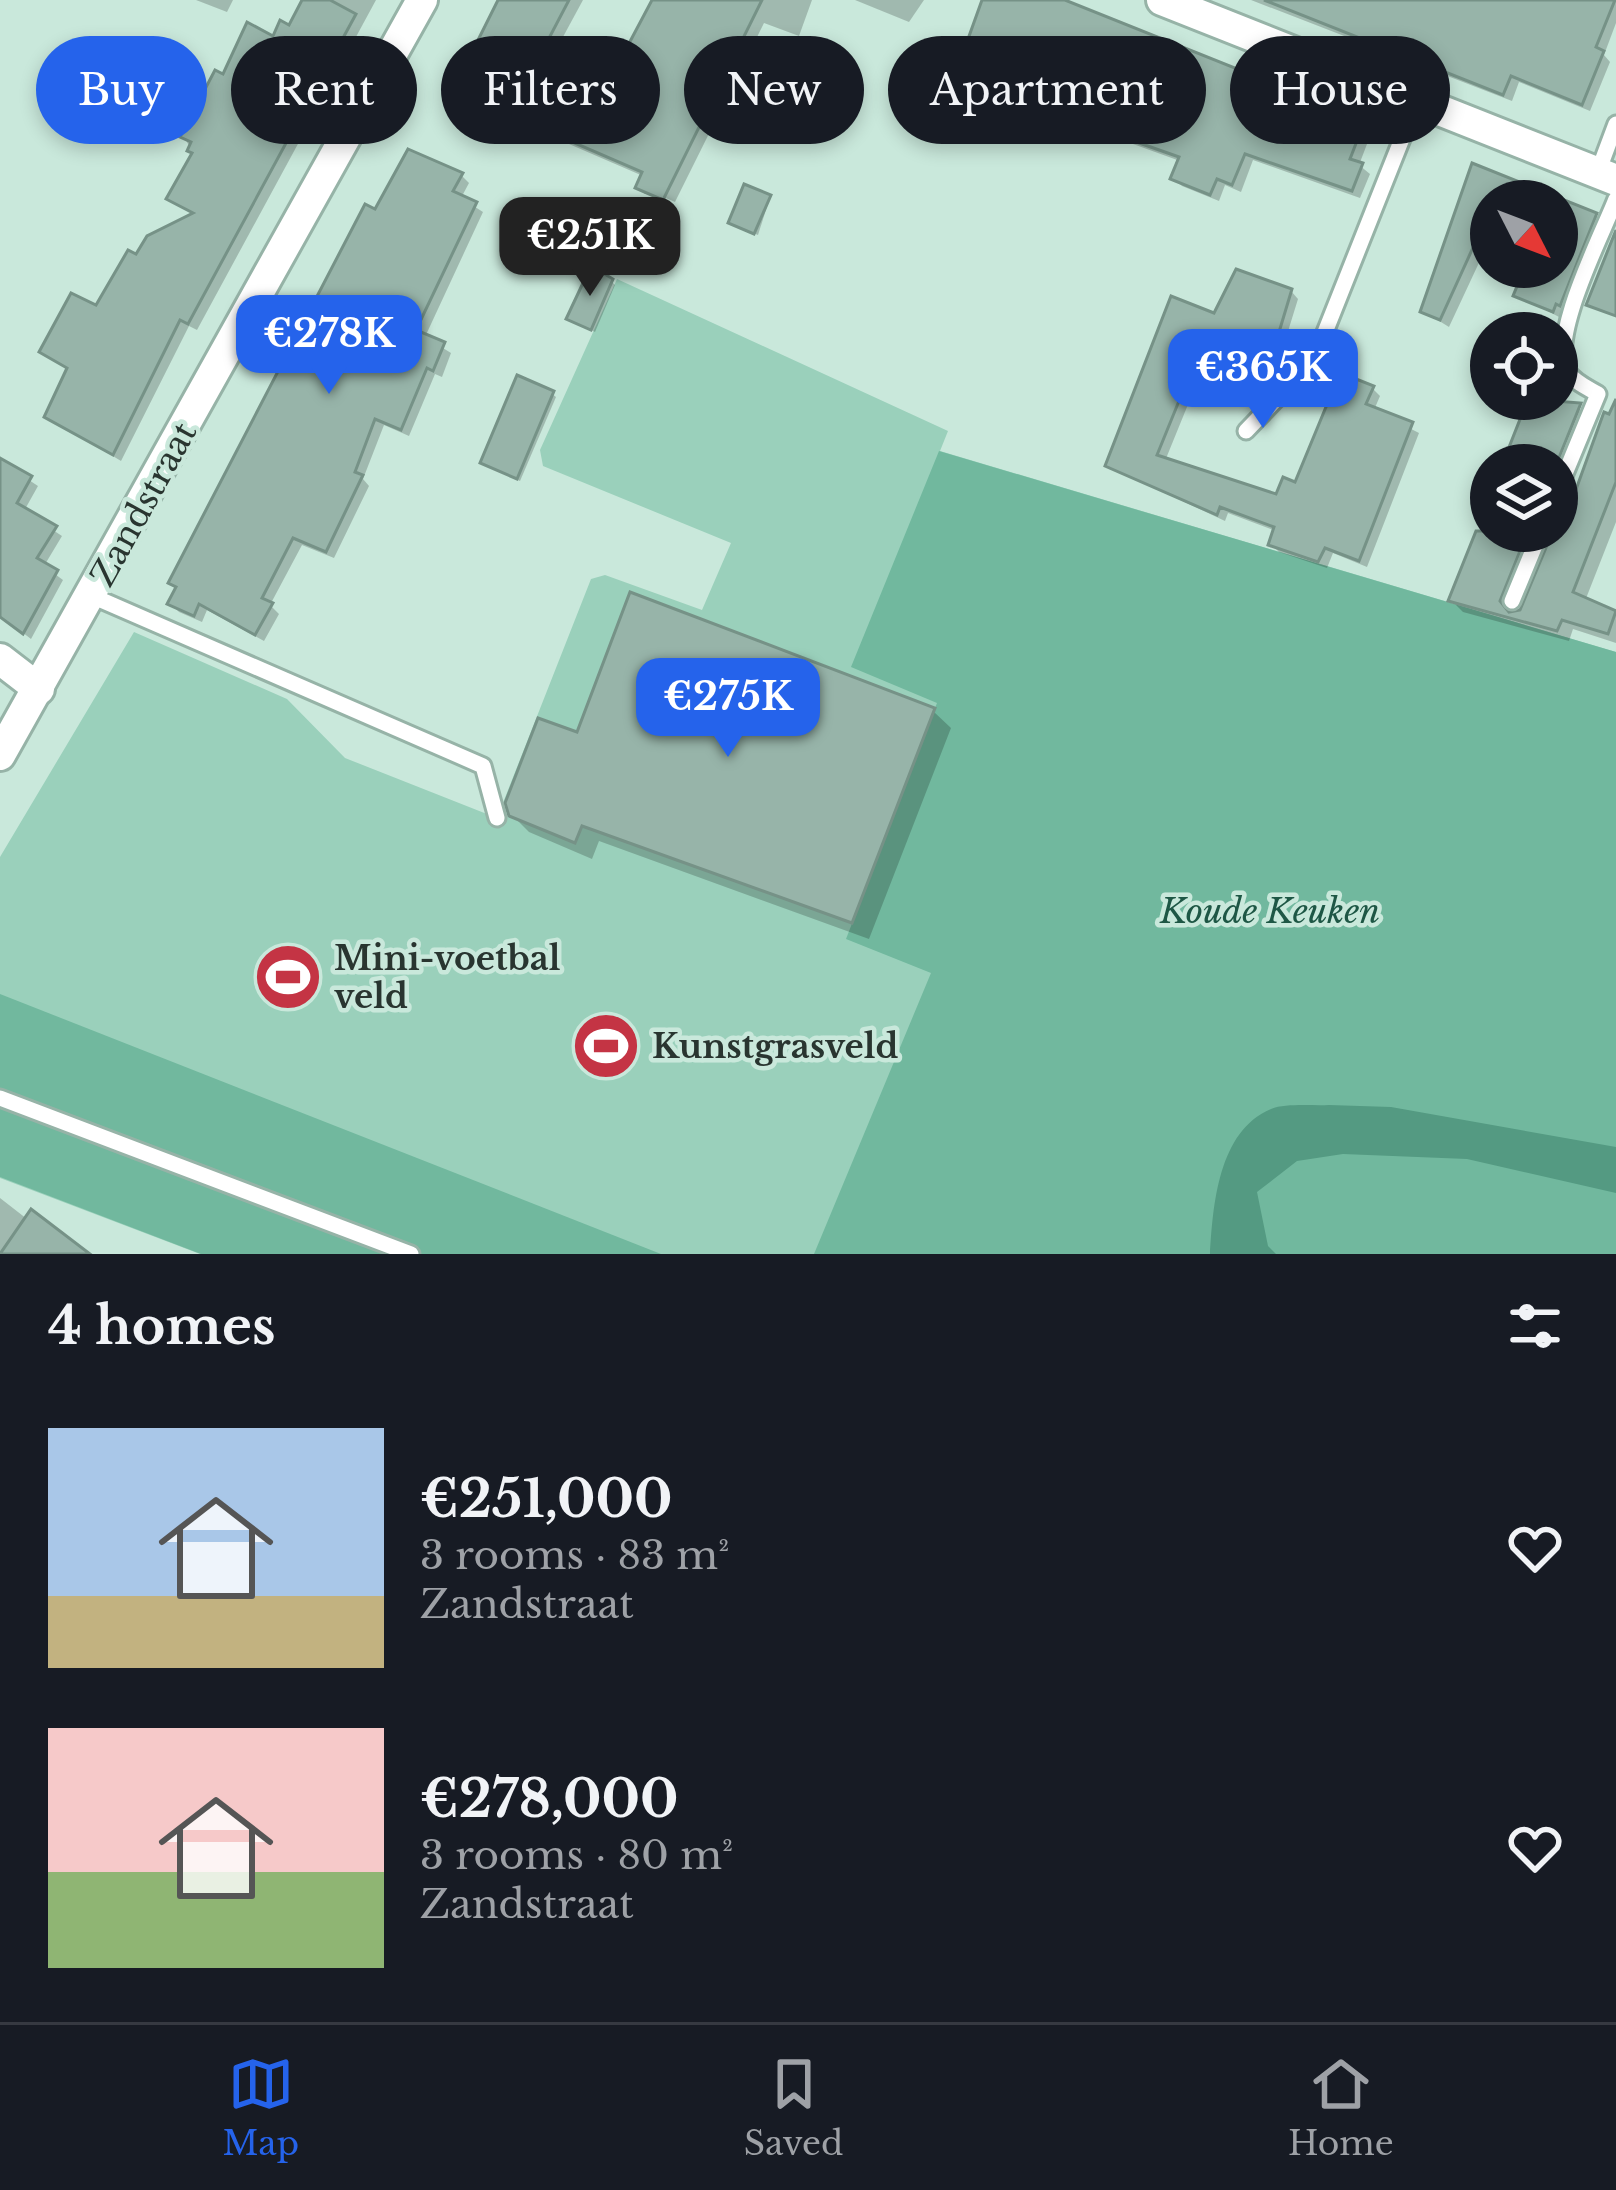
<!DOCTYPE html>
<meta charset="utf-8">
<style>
:root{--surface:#171b24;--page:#242831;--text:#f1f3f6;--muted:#9ea1a6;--line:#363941;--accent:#2563eb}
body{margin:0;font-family:"Libre Baskerville",serif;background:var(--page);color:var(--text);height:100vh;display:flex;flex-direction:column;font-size:45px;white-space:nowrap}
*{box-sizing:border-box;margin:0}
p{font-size:39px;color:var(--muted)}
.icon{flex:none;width:66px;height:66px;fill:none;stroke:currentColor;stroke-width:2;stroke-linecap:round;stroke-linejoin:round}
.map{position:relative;height:1254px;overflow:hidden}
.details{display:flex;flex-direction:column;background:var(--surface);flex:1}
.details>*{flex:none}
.hud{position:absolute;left:36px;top:36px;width:1545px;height:108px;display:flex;gap:24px}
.needle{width:78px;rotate:132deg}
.buttons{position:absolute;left:1470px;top:180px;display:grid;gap:24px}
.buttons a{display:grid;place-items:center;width:108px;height:108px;border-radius:50%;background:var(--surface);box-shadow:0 6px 18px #0003;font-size:60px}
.price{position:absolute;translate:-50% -102px;padding:0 27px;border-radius:24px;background:var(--accent);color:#fff;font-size:39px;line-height:78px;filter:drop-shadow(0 3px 6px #0008)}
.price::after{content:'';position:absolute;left:50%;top:72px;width:36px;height:27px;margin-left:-18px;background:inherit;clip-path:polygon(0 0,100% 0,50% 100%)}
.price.current{background:#222;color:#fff}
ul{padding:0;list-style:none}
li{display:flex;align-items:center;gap:36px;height:300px;padding:0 48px}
li span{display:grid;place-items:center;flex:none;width:336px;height:240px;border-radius:0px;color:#555}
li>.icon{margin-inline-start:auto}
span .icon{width:144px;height:144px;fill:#fffc;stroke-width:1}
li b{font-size:51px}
h2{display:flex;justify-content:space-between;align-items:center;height:144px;padding:0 48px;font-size:51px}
.tag{padding:0 42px;border-radius:54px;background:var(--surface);box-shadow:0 6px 18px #0003;font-size:42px;line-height:108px}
.tag.current{background:var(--accent);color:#fff}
.dock{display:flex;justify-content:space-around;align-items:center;height:168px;border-top:3px solid var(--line);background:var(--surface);font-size:33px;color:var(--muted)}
.dock a{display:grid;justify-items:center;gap:6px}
.dock .current{color:var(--accent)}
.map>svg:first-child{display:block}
.green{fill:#9ad0bb}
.forest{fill:#71b89e}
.water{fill:#549a82}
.shadow{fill:#0003}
.building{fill:#97b4a9;stroke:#769287;stroke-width:3}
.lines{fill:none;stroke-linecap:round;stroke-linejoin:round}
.service-casing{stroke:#96b3a7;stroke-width:21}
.minor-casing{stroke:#96b3a7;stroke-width:36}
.service{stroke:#fff;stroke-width:15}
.minor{stroke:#fff;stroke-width:30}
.labels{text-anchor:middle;stroke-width:9;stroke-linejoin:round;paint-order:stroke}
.street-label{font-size:33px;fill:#293530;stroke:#c9e8db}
.park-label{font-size:33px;font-style:italic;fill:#1e5745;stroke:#c9e8db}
.poi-label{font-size:33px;font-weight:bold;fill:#293530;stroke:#c9e8db;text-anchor:start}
</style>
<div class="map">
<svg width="1616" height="1254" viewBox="0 0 1616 1254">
<rect width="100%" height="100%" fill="#c9e8db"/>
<path class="green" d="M 617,279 L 948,431 L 940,451 L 1616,652 L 1616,1254 L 200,1254 L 0,1178 L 0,857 L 134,632 L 287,699 L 345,758 L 497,818 L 591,579 L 605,575 L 702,610 L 731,543 L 543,466 L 540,450 Z"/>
<g class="forest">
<path d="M 939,451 L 1616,652 L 1616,1254 L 814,1254 L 931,973 L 846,939 L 937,703 L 851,667 Z"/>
<path d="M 0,994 L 661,1254 L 201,1254 L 0,1177 Z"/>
</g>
<path class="water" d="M 1329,1105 L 1391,1107 L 1616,1147 L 1616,1193 L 1467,1159 L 1343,1154 L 1297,1161 L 1257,1192 L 1268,1246 L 1276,1254 L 1210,1254 C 1213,1206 1218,1131 1271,1109 C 1286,1103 1313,1106 1329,1105 Z"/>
<g class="shadow">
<path d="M 196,0 L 233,0 L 227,12 Z"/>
<path d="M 305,0 L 376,0 L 197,330 L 189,326 L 121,461 L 47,416 L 69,370 L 43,352 L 97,309 L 195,215 L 170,198 L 194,154 L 184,137 L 224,78 L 290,29 Z"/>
<path d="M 501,0 L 583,0 L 544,72 L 482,38 Z"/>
<path d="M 656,0 L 812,0 L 799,36 L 764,23 L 675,202 L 645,189 L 645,194 L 638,188 L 643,176 L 569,144 L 560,134 L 601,104 Z"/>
<path d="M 855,0 L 924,0 L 909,22 Z"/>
<path d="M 984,0 L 1020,0 L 1364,123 L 1372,131 L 1359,165 L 1370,174 L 1360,198 L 1253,160 L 1241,192 L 1225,185 L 1219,201 L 1182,186 L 1174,178 L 1180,161 L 1086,127 L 1077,119 L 1084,103 L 1000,69 L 993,84 L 970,74 L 962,66 Z"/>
<path d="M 1251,0 L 1616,0 L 1616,23 L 1604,55 L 1610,62 L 1590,111 L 1519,82 L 1512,101 Z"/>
<path d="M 1474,167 L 1595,215 L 1604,224 L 1561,318 L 1517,295 L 1528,267 L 1557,267 L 1557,201 L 1491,201 L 1491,237 L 1449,327 L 1423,311 Z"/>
<path d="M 461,175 L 469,183 L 461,198 L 483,212 L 425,337 L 451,353 L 442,377 L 435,374 L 409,436 L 384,425 L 363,479 L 369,486 L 334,558 L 302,545 L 270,605 L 279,614 L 264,641 L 207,610 L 202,622 L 179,612 L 171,604 L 377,213 Z"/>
<path d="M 770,197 L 758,235 L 735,225 Z"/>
<path d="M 611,281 L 615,285 L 595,332 L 569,319 Z"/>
<path d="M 1291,291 L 1298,299 L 1277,367 L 1224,348 L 1217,366 L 1211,364 L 1206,377 L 1200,375 L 1165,461 L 1278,498 L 1297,486 L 1372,388 L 1380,396 L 1374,410 L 1419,433 L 1367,567 L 1333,553 L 1327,568 L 1279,552 L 1271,544 L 1276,531 L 1228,513 L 1225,521 L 1108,466 L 1215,317 Z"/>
<path d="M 552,394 L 556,397 L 520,481 L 487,466 L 483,462 Z"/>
<path d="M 1557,397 L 1591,417 L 1557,500 L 1557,465 L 1505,465 L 1531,399 Z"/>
<path d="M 1616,401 L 1616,522 L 1585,601 L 1616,614 L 1616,643 L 1573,629 L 1569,641 L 1463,612 L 1452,601 L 1491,501 L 1491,531 L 1551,531 L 1541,538 L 1509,616 L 1525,608 L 1557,531 L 1557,507 L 1570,500 Z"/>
<path d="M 0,461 L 38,486 L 24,511 L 62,536 L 44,566 L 63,580 L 31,639 L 0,615 Z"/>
<path d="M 933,711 L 951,728 L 869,939 L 599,841 L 592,859 L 529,832 L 511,814 L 579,736 Z"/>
<path d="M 0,1198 L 27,1219 L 83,1254 L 0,1254 Z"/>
</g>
<g class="building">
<path d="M 302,0 L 330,0 L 356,14 L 188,324 L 180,320 L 113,455 L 44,417 L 67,368 L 39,352 L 71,293 L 96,305 L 128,250 L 136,254 L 147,236 L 193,213 L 166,199 L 192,153 L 187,151 L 191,142 L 180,137 L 215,70 L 223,74 L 247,22 L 273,36 L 280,20 L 289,25 Z"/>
<path d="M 498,0 L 569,0 L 535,65 L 479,38 Z"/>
<path d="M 652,0 L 762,0 L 663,200 L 635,188 L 642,172 L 556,135 L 574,90 L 599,100 Z"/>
<path d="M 982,0 L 1065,0 L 1365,120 L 1350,159 L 1363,163 L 1352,191 L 1245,154 L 1232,185 L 1217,179 L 1210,195 L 1170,179 L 1179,157 L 1074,120 L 1082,99 L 991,63 L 984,77 L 958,67 Z"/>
<path d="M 1264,0 L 1615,0 L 1596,47 L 1604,51 L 1582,105 L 1511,76 L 1503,95 Z"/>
<path d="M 408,149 L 463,173 L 453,191 L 477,202 L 416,330 L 445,342 L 433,371 L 427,368 L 401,430 L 375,419 L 355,472 L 363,475 L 326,552 L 293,538 L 262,598 L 273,603 L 255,635 L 199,604 L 194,616 L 167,604 L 176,587 L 168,583 L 365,204 L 375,209 Z"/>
<path d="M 1472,163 L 1597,213 L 1560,306 L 1556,304 L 1553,312 L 1513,296 L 1525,267 L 1557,267 L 1557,201 L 1491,201 L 1491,226 L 1481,230 L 1440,320 L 1420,312 Z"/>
<path d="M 744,184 L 771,195 L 754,234 L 728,223 Z"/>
<path d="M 1616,230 L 1616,316 L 1586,305 Z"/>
<path d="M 591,266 L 613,279 L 591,330 L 566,319 Z"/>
<path d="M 1236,269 L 1292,289 L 1270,362 L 1216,342 L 1208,361 L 1203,358 L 1198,371 L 1192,369 L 1157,455 L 1276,494 L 1283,477 L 1295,482 L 1333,390 L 1338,392 L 1346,375 L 1374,386 L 1366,404 L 1413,422 L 1359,561 L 1325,548 L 1318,562 L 1268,545 L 1274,527 L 1220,507 L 1217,515 L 1105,466 L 1171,296 L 1214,313 Z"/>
<path d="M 517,375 L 554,391 L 517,479 L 480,463 Z"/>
<path d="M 1528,399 L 1581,403 L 1556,465 L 1502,465 Z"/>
<path d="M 1616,399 L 1616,482 L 1573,592 L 1616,611 L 1608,634 L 1562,620 L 1557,631 L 1448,601 L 1476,531 L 1528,531 L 1500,601 L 1509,612 L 1520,610 L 1553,531 L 1561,531 L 1604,412 L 1609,414 Z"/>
<path d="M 0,458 L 32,476 L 17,503 L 57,526 L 37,558 L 58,570 L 23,634 L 0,617 Z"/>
<path d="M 630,592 L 935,708 L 852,923 L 582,826 L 575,843 L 509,816 L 505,803 L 538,718 L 577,732 Z"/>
<path d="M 31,1209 L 90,1254 L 0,1254 Z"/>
</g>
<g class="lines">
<defs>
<g id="service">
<path d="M 1598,172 L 1616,124"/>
<path d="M 1246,431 L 1314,360 L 1417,101"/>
<path d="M 1557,493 L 1598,394 C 1588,388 1574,382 1568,372 C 1548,339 1602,235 1616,199"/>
<path d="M 92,596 L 483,766 L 497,818"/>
<path d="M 1512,601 L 1541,531"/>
<path d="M 0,1098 L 411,1254"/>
</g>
<g id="minor">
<path d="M 1162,0 L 1616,180"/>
<path d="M 0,659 L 39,689"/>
<path d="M 0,755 L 422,0"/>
</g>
</defs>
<use href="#service" class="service-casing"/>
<use href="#minor" class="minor-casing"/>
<use href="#service" class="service"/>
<use href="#minor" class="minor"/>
</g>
<defs>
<symbol id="stadium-disc" viewBox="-11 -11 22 22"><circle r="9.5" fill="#c43444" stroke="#c9e8db"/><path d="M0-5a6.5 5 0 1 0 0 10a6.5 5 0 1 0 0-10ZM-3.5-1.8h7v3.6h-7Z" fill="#fff"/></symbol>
</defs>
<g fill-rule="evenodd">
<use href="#stadium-disc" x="250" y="939" width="76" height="76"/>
<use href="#stadium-disc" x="568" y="1008" width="76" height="76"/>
</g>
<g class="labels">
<g class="street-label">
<text transform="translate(143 504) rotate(-61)" y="12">Zandstraat</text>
</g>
<g class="park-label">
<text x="1270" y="923">Koude Keuken</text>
</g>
<g class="poi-label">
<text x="334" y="970">Mini-voetbal<tspan x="334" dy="38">veld</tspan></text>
<text x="652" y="1058">Kunstgrasveld</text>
</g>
</g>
</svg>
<div class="buttons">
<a><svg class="needle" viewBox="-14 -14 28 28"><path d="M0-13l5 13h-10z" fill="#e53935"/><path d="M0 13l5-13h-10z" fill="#9ea1a6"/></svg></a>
<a><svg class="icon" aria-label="locate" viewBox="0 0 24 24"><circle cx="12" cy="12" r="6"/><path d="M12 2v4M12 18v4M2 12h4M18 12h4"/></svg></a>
<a><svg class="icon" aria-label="layers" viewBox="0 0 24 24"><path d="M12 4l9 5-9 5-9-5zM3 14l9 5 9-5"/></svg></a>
</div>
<b class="price current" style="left:590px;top:299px">€251K</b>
<b class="price" style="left:329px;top:397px">€278K</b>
<b class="price" style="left:1263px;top:431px">€365K</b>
<b class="price" style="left:728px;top:760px">€275K</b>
<div class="hud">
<a class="tag current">Buy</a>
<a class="tag">Rent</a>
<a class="tag">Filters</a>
<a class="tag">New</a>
<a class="tag">Apartment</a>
<a class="tag">House</a>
</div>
</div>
<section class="details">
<h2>4 homes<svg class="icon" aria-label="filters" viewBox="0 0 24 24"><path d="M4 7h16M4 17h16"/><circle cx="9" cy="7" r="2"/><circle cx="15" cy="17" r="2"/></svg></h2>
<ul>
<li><span style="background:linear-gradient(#a9c7e8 70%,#c2b280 0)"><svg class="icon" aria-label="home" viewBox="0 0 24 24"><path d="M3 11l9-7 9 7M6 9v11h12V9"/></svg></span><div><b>€251,000</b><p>3 rooms · 83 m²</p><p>Zandstraat</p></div><svg class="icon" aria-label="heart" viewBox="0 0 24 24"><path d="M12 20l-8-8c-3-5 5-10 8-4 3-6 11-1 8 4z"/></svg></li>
<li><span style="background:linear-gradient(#f6c9c9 60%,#8fb573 0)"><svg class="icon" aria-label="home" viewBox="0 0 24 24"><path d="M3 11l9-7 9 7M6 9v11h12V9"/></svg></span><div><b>€278,000</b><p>3 rooms · 80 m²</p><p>Zandstraat</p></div><svg class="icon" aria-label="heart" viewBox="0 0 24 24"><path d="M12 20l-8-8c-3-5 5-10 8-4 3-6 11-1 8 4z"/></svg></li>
</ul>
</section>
<nav class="dock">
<a class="current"><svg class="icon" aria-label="map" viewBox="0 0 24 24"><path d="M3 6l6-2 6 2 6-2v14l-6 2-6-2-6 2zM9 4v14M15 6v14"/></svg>Map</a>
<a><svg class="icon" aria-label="saved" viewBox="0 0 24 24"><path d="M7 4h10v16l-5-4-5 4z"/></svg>Saved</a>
<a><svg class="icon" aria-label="home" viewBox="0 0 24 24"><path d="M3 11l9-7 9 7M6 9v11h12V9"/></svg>Home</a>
</nav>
